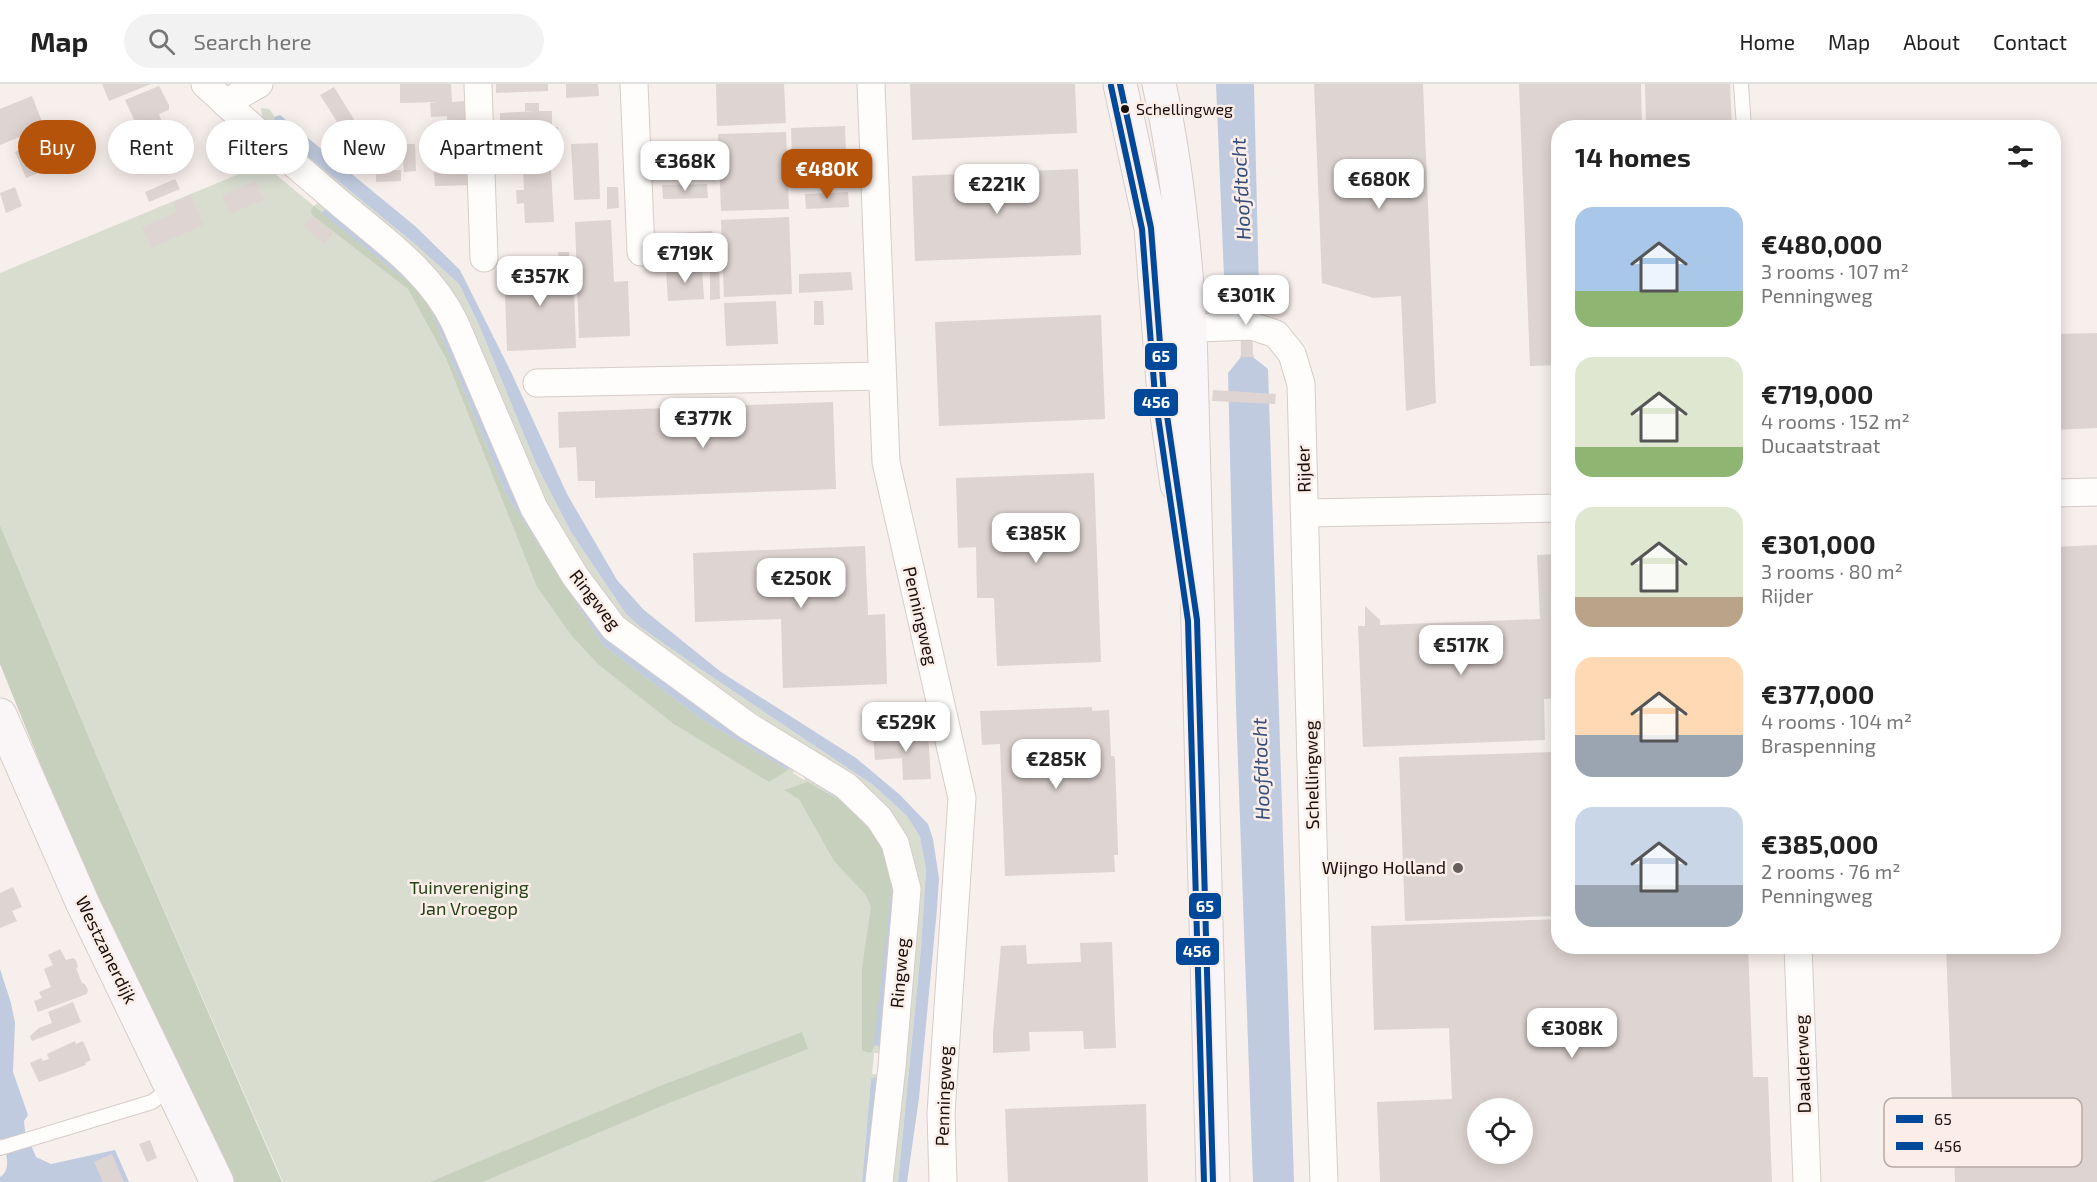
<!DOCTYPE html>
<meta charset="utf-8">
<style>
:root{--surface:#fff;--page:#f2f2f2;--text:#222;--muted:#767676;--line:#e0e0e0;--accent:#b45309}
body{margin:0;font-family:"Exo 2",sans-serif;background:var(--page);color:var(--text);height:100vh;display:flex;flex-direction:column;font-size:22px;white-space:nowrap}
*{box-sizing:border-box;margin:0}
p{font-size:20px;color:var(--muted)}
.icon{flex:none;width:33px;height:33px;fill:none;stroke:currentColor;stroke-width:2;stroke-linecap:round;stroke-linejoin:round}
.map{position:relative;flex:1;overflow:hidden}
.side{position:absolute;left:1551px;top:36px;width:510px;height:834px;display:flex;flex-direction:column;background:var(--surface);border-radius:24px;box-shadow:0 3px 15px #0003}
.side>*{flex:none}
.guide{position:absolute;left:18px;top:36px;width:570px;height:54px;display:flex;gap:12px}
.fabs{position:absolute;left:1467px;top:1014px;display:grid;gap:12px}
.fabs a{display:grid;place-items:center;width:66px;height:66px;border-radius:50%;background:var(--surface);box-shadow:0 3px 15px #0003;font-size:30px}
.price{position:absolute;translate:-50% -51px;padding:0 14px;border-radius:12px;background:#fff;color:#222;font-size:20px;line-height:39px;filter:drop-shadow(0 2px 3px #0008)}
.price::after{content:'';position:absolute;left:50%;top:36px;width:18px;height:14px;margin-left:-9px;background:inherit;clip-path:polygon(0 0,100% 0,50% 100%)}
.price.selected{background:var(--accent);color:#fff}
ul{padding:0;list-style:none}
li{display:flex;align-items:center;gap:18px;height:150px;padding:0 24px}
li span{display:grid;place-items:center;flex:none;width:168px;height:120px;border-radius:18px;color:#555}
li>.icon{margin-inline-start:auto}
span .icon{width:72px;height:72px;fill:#fffc;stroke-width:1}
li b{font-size:26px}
h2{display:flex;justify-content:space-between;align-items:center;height:72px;padding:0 24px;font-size:26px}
.pill{padding:0 21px;border-radius:27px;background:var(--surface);box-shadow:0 3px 15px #0003;font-size:21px;line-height:54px}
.pill.selected{background:var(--accent);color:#fff}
header{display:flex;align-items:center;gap:36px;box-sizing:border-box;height:84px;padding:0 30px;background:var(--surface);border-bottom:2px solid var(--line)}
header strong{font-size:28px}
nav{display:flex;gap:33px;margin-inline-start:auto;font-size:21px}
.search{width:420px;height:54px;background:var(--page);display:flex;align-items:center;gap:15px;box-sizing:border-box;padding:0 21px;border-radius:33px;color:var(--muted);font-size:22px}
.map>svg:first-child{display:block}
.green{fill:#d9ddd0;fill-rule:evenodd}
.forest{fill:#c7cfbd}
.water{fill:#c0cbdf}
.building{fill:#ded4d1;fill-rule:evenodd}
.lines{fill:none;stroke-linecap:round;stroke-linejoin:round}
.lane-casing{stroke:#d6ccc8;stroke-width:16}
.street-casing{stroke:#d6ccc8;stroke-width:29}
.secondary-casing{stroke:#d6ccc8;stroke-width:35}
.lane{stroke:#fefdfc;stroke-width:14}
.street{stroke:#fefdfc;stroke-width:27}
.secondary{stroke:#faf6f7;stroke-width:33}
.bus-1-casing{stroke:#fbede8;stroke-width:10}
.bus-2-casing{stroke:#fbede8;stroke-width:10}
.bus-1{stroke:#004899;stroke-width:6}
.bus-2{stroke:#004899;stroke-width:6}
.bus-dot{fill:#1a0f0b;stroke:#fbede8;stroke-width:2}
.poi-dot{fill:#675d5a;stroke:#fbede8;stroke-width:2}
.labels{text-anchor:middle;stroke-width:5;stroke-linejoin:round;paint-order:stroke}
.bus-label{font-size:16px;fill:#1a0f0b;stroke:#fbede8;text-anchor:start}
.street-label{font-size:18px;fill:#1a0f0b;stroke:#fbede8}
.poi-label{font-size:18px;fill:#1a0f0b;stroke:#fbede8;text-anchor:end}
.park-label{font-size:18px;fill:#224115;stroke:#fbede8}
.water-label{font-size:20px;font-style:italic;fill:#364e7a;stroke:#fbede8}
.key{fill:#fbede8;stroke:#b8aaa6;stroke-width:1.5}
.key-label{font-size:16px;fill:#1a0f0b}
.line-badge{stroke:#fbede8;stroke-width:2}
.badge-label{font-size:16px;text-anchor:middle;font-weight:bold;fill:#fff}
</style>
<header>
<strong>Map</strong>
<div class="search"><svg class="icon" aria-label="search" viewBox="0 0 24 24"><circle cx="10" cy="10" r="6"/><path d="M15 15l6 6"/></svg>Search here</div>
<nav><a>Home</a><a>Map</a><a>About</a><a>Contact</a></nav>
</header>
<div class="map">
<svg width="2097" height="1098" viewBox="0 0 2097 1098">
<rect width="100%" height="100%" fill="#f7efec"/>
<g class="green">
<path d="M 261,24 L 269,25 L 275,33 L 273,39 L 284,53 L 415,160 L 459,200 L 479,241 L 536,380 L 571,448 L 626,530 L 639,542 L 690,578 L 873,701 L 907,732 L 920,753 L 926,785 L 921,864 L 898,1098 L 883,1098 L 903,760 L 625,544 L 548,436 L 455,223 L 263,39 Z"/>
<path d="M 263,80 L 314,122 L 322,115 L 330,120 L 421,196 L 443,228 L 513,396 L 536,440 L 594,528 L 611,548 L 632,567 L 740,642 L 798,680 L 793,689 L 804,696 L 809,688 C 833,702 858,716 875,738 C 903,773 899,814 896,856 C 894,894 888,932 885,970 L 874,969 L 872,990 L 884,991 L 871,1098 L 865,1098 L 878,995 L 875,993 L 871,995 L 862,1098 L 283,1098 L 98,675 L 0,441 L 0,189 ZM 327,124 L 420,203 L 439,231 L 511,407 L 598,546 L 608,557 L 719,638 L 790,679 L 791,682 L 788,686 L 701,635 L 604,562 L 507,412 L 428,219 L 417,205 L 323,129 ZM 814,695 L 844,713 L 861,727 L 884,756 L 893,776 L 896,809 L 882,960 L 880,963 L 875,961 L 874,958 L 892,801 C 891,787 891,772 884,760 C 867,732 839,715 813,699 Z"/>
</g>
<g class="forest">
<path d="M 314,122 L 417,205 L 428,219 L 507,412 L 604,562 L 701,635 L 788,686 L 769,698 L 674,640 L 599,581 L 572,552 L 537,503 L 446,274 L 408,205 L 312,131 L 311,126 Z"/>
<path d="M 0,441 L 98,675 L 282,1098 L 232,1098 L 98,822 L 0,580 Z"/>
<path d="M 808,698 L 846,720 L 857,729 L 884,761 L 892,801 L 875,961 L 871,969 L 862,967 L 862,885 L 871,822 L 865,810 L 834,777 L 799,715 L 784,706 Z"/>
<path d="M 802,948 L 808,965 L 664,1021 L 482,1098 L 430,1098 L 660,1002 Z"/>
</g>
<g class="water">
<path d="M 1216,0 L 1254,0 L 1259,209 L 1240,210 L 1224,192 Z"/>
<path d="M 280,31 L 415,142 L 460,186 L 511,288 L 567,410 L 617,496 L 644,526 L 721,588 L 856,674 L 899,710 L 928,740 L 933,755 L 939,794 L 937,825 L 919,1014 L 907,1098 L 898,1098 L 921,864 L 926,785 L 920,753 L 907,732 L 873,701 L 690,578 L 639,542 L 626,530 L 571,448 L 536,380 L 479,241 L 459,200 L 415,160 L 284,53 L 273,39 L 275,33 Z"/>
<path d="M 326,124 L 420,203 L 439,231 L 511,407 L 598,546 L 608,557 L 719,638 L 790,679 L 791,682 L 788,686 L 701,635 L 604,562 L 507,412 L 428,219 L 417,205 L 322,129 Z"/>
<path d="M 1241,273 L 1253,273 L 1268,285 L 1294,1098 L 1253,1098 L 1236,623 L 1228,289 Z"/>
<path d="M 812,696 L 844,713 L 877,745 L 895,791 L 882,960 L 880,963 L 875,961 L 874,958 L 892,801 C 887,748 855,724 813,699 Z"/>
<path d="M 0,885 L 11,919 L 15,939 L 13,988 L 28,1031 L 24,1037 L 25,1047 L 36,1073 L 51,1080 L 115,1066 L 129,1098 L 0,1098 L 0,1093 C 12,1086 6,1067 2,1055 L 0,1055 Z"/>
<path d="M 875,993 L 878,995 L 867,1084 L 865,1098 L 862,1098 L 871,995 Z"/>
</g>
<g class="building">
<path d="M 102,0 L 151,0 L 109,17 Z"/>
<path d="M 400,0 L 451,0 L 452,18 L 465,17 L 467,48 L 448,49 L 447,32 L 431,33 L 430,19 L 437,18 L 400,19 Z"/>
<path d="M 496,0 L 548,0 L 548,7 L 496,9 Z"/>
<path d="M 566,0 L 598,0 L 599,12 L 566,14 Z"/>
<path d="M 716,0 L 784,0 L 786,39 L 717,42 Z"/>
<path d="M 910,0 L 1075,0 L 1077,49 L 912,56 Z"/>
<path d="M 1314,0 L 1423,0 L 1436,319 L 1406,327 L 1401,212 L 1374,214 L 1322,199 Z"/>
<path d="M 1519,0 L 1641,0 L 1642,44 L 1558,44 L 1558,281 L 1530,282 Z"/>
<path d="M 1645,0 L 1730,0 L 1732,44 L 1646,44 Z"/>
<path d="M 159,2 L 169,21 L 169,26 L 159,30 L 165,46 L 143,55 L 125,16 Z"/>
<path d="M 334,3 L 358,42 L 345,50 L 320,11 Z"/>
<path d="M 32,12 L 44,43 L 0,61 L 0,25 Z"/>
<path d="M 525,19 L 539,19 L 539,27 L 552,27 L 552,42 L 500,44 L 500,29 L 536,27 L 525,27 Z"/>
<path d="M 845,42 L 846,70 L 792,73 L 791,44 Z"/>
<path d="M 539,43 L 540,55 L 502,56 L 501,45 Z"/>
<rect x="548" y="43" width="10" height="11"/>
<path d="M 786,48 L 789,125 L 721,127 L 718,50 Z"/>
<path d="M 42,57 L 53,83 L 41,90 L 38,89 L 26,94 L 15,68 Z"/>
<path d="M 598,59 L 600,115 L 574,116 L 571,60 Z"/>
<path d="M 402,60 L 415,60 L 416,87 L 404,88 Z"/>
<path d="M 548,60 L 549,72 L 511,73 L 510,61 Z"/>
<path d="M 470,76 L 471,101 L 435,102 L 433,78 Z"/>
<path d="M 1078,85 L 1081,171 L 915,177 L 912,92 Z"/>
<path d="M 401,86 L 401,97 L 376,98 L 376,87 Z"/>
<path d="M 551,86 L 554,138 L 525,139 L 524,119 L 517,120 L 516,106 L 524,106 L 523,87 Z"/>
<path d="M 175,95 L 180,105 L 149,118 L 145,108 Z"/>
<path d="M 256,97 L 264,116 L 230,130 L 222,111 Z"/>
<path d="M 707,100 L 708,114 L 663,115 L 662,101 Z"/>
<path d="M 15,103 L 22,122 L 6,129 L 0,109 Z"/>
<path d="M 607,103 L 618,103 L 619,124 L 607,125 Z"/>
<path d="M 848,108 L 849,123 L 806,125 L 805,110 Z"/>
<path d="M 191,111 L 204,141 L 151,164 L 142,143 L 177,128 L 173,119 Z"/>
<path d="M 312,131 L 333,149 L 324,160 L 303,142 Z"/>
<path d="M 789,133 L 792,210 L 724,213 L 721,136 Z"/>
<path d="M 611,136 L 614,198 L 628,197 L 630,252 L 579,254 L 575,138 Z"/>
<path d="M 712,147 L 713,178 L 695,179 L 694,163 L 675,164 L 674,149 Z"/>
<path d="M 558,168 L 569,168 L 569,177 L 559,178 Z"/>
<path d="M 573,179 L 576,264 L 507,267 L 504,182 Z"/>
<path d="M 710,180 L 719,180 L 720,215 L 710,216 Z"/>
<path d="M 702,184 L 704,215 L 668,217 L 666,185 Z"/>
<path d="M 851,188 L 853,206 L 799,209 L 799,190 Z"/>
<path d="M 1251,209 L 1253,271 L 1255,273 L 1240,273 L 1241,271 L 1240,212 L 1238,210 Z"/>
<path d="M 776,217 L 778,260 L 726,262 L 724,219 Z"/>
<path d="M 814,217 L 823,217 L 824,241 L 814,241 Z"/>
<path d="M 1101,231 L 1105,335 L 939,342 L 935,238 Z"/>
<path d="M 2097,249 L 2097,344 L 2054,346 L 2054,250 Z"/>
<path d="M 1213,306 L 1276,310 L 1275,320 L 1212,317 Z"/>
<path d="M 833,318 L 836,405 L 595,414 L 595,397 L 578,397 L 576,363 L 559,364 L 558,328 Z"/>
<path d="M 1094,389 L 1101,578 L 997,582 L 994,514 L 977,514 L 976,463 L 958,464 L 956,394 Z"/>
<path d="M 2097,461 L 2097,1098 L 1955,1098 L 1946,862 L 2054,862 L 2054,463 Z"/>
<path d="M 865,462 L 868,531 L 885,530 L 887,600 L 783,604 L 781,535 L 695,538 L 693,469 Z"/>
<path d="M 1558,470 L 1558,614 L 1544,615 L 1545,656 L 1363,663 L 1358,542 L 1365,542 L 1365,522 L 1380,536 L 1380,541 L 1540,535 L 1537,471 Z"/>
<path d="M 1092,623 L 1092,627 L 1109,626 L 1111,672 L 1114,672 L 1115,676 L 1118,766 L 1118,771 L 1114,771 L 1115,788 L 1005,792 L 1000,660 L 982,661 L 980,627 Z"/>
<path d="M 928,649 L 931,695 L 903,696 L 902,674 L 875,676 L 873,651 Z"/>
<path d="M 1553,668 L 1558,832 L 1405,837 L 1399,673 Z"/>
<path d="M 13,803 L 22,823 L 12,827 L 17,837 L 0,844 L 0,809 Z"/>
<path d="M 1558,835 L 1558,862 L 1748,862 L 1753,993 L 1768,993 L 1772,1098 L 1380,1098 L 1377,1018 L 1452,1015 L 1449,944 L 1374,946 L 1371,842 ZM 1478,1024 L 1522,1024 L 1522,1070 L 1478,1070 Z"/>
<path d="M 1112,858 L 1116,964 L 1084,965 L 1083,947 L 1029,948 L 1030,967 L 993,969 L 993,949 L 1001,862 L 1026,861 L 1027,880 L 1081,878 L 1080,859 Z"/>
<path d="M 60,865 L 66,876 L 73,874 L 76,876 L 78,883 L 76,884 L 82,899 L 85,900 L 88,906 L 87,910 L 38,928 L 34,917 L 42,914 L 39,908 L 51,903 L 44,885 L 53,881 L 48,871 Z"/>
<path d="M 73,918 L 81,938 L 32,957 L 30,952 L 39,944 L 52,939 L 48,928 Z"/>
<path d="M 75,957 L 76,960 L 83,957 L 91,976 L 85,979 L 86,981 L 39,998 L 30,979 L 41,974 L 43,977 L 49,975 L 47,970 Z"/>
<path d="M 1146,1020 L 1148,1098 L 1008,1098 L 1005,1025 Z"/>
<path d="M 150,1056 L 157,1074 L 147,1078 L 139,1060 Z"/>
<path d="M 112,1070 L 124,1098 L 103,1098 L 94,1078 Z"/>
</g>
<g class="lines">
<defs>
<g id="lane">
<path d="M 1741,0 L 1744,44"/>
<path d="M 0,1064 L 152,1018 L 172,1003"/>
</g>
<g id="street">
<path d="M 205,0 C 247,39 291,78 335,115 C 378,152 430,186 455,239 L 534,424 L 575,492 L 614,544 L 748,642 L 846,702 L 879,734 L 895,759 L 907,805 L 892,982 L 879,1098"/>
<path d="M 478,0 L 484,174"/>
<path d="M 634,0 L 641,168"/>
<path d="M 871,0 L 886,378 L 962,714 L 941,1029 L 943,1098"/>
<path d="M 225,19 L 259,0"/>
<path d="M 1171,245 L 1252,242 L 1276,250 L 1292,270 L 1301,300 L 1317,906 L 1324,1098"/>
<path d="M 537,299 L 881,292"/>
<path d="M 2054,409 L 2097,408"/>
<path d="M 1306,429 L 1558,424"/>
<path d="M 1798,862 L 1807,1098"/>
</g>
<g id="secondary">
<path d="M 1120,0 L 1151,144 L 1164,311 L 1177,401"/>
<path d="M 1159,0 C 1177,80 1185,163 1190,245 L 1213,1098"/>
<path d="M 0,631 L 83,820 L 217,1098"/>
</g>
</defs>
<use href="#lane" class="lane-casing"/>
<use href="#street" class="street-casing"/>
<use href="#secondary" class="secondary-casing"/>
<use href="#lane" class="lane"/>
<use href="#street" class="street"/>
<use href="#secondary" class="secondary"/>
<defs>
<path id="bus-1" d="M 1120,0 L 1151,144 L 1164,311 L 1197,536 L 1213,1098"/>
<path id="bus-2" d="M 1111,2 L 1142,145 L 1155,312 L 1188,537 L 1204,1098"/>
</defs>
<use href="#bus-1" class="bus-1-casing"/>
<use href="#bus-2" class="bus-2-casing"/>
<use href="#bus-1" class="bus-1"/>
<use href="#bus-2" class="bus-2"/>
</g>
<circle class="bus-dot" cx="1125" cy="25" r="5"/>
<circle class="poi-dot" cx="1458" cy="784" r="6"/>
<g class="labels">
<g class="bus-label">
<text x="1136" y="31">Schellingweg</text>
</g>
<g class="street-label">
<text transform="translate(1304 385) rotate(-92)" y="6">Rijder</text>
<text transform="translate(595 516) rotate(52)" y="6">Ringweg</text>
<text transform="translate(920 532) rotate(77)" y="6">Penningweg</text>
<text transform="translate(1312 691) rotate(-91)" y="6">Schellingweg</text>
<text transform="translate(106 866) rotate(64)" y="6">Westzanerdijk</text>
<text transform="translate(900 889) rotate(-85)" y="6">Ringweg</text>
<text transform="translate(1803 980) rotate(-92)" y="6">Daalderweg</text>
<text transform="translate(944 1012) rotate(-88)" y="6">Penningweg</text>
</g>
<g class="poi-label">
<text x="1446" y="790">Wijngo Holland</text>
</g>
<g class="park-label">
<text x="469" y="810">Tuinvereniging<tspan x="469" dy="21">Jan Vroegop</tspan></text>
</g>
<g class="water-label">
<text transform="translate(1241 105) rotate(-93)" y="7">Hoofdtocht</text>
<text transform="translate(1261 685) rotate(-92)" y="7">Hoofdtocht</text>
</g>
</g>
<rect x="1884" y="1014" width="198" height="69" rx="9" class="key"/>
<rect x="1896" y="1031" width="27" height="8" fill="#004899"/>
<rect x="1896" y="1058" width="27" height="8" fill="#004899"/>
<g class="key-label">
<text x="1934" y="1041">65</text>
<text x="1934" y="1068">456</text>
</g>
<g class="line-badge">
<rect x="1144" y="258" width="34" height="29" rx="6" fill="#004899"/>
<rect x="1133" y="304" width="46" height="29" rx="6" fill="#004899"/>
<rect x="1188" y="808" width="34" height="28" rx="6" fill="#004899"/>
<rect x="1175" y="853" width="45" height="29" rx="6" fill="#004899"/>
</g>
<g class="badge-label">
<text x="1161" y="278">65</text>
<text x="1156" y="324">456</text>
<text x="1205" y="828">65</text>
<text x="1197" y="873">456</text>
</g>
</svg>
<div class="fabs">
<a><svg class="icon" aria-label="locate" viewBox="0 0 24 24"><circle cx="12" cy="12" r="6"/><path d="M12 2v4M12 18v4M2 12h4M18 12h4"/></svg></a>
</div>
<b class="price" style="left:685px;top:108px">€368K</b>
<b class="price selected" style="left:827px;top:116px">€480K</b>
<b class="price" style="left:1379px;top:126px">€680K</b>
<b class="price" style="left:997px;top:131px">€221K</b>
<b class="price" style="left:685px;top:200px">€719K</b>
<b class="price" style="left:540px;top:223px">€357K</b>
<b class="price" style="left:1246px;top:242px">€301K</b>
<b class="price" style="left:703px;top:365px">€377K</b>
<b class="price" style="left:1036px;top:480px">€385K</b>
<b class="price" style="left:801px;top:525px">€250K</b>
<b class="price" style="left:1461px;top:592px">€517K</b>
<b class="price" style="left:906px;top:669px">€529K</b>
<b class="price" style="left:1056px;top:706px">€285K</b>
<b class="price" style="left:1572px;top:975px">€308K</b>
<div class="guide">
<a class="pill selected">Buy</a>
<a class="pill">Rent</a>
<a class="pill">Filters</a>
<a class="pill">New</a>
<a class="pill">Apartment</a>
</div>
<section class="side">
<h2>14 homes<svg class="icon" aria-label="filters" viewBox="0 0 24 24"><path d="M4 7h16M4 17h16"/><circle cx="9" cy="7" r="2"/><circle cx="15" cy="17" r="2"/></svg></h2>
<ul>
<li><span style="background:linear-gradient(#a9c7e8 70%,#8fb573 0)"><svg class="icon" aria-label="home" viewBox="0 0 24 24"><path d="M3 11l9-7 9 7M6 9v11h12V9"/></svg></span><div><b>€480,000</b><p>3 rooms · 107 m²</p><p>Penningweg</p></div></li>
<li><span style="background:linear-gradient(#dfe7d0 75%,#8fb573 0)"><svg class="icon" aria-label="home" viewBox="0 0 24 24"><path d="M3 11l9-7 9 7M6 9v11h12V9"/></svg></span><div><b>€719,000</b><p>4 rooms · 152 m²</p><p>Ducaatstraat</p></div></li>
<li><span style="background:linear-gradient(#dfe7d0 75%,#b9a48a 0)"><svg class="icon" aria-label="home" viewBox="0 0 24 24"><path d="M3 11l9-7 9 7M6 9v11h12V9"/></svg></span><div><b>€301,000</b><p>3 rooms · 80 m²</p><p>Rijder</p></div></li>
<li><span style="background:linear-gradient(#ffd9b3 65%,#9aa5b1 0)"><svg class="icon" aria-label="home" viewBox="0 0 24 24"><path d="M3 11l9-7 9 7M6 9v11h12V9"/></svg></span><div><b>€377,000</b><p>4 rooms · 104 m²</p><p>Braspenning</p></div></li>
<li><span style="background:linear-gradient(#c9d6e8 65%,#9aa5b1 0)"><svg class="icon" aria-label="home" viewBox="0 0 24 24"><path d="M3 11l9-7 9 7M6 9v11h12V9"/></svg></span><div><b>€385,000</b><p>2 rooms · 76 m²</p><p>Penningweg</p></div></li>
</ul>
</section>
</div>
